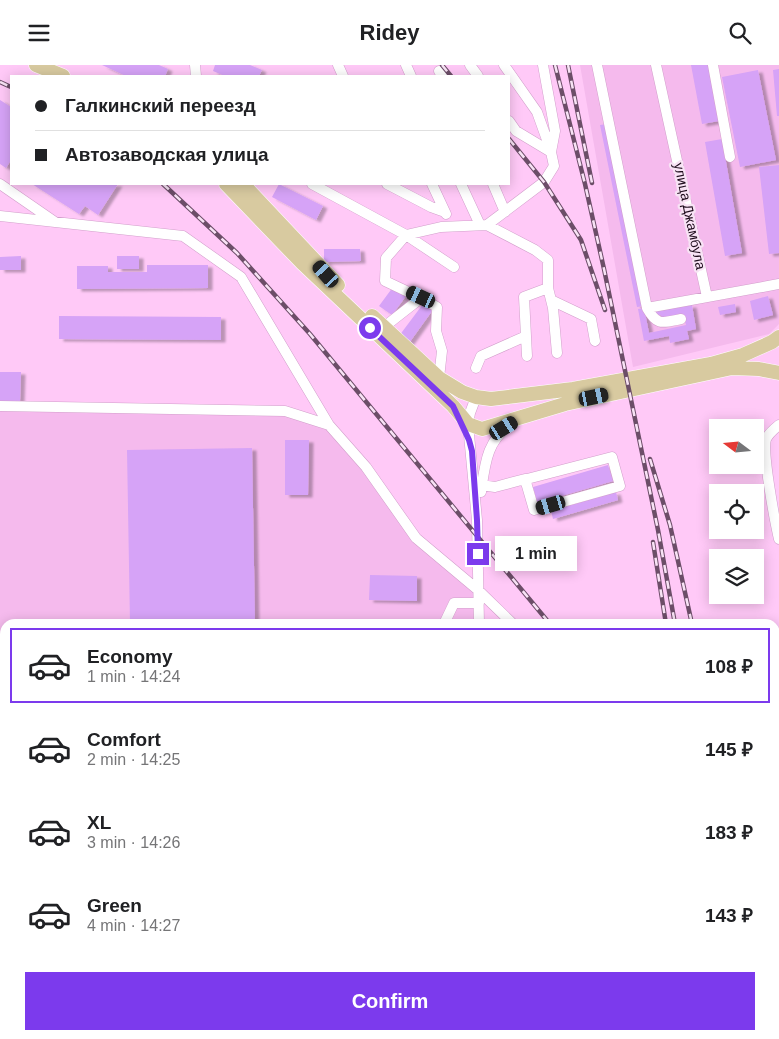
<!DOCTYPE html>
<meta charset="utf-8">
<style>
body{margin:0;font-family:Helvetica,sans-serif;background:#f6f6f6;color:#202124;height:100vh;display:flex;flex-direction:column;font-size:19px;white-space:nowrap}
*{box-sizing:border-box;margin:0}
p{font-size:16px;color:#757577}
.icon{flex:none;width:28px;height:28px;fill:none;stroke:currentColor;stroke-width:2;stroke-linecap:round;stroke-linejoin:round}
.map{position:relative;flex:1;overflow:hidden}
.side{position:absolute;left:0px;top:554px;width:780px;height:421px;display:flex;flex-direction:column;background:#fff;border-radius:15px 15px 0 0;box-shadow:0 2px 12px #0003}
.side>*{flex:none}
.top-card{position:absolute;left:10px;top:10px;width:500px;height:110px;border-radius:0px;box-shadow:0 2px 12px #0003;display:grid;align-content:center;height:110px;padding:0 25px;background:#fff}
.needle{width:32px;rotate:286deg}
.controls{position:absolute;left:709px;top:354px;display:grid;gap:10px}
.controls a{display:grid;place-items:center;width:55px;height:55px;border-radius:0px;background:#fff;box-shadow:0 2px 12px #0003;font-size:25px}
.end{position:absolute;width:22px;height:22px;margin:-11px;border:6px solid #7c3aed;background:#fff;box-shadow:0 0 0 2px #fff}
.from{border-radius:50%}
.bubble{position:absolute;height:35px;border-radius:0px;background:#fff;box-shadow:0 2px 12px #0003;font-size:16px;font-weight:700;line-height:35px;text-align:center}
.car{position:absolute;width:15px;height:30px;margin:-15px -8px;border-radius:6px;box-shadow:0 0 4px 1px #0007;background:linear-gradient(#222 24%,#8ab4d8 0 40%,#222 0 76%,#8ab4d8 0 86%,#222 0)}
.top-card b{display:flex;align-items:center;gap:18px;height:48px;font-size:19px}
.top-card b+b{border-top:1px solid #e0e0e0}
.top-card i{width:12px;height:12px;background:#202124}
ul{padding:9px 0 0;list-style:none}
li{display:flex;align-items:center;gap:15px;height:75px;margin:0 10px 8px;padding:0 15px;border:2px solid transparent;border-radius:0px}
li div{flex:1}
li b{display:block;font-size:19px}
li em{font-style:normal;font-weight:700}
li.current{border-color:#7c3aed}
li>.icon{width:45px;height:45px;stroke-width:1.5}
.cta{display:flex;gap:10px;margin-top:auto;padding:10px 25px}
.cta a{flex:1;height:58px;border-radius:0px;background:#7c3aed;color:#fff;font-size:20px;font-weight:700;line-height:58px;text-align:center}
header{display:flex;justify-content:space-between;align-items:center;height:65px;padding:0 25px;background:#fff;font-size:22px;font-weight:700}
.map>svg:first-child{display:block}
</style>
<header><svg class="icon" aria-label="menu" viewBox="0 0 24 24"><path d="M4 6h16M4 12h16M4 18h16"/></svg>Ridey<svg class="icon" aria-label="search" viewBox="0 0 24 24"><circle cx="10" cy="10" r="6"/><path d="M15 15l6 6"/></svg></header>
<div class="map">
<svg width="779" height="974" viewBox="0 0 779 974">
<defs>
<filter id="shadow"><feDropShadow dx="4.5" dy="2.5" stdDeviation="1" flood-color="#0004"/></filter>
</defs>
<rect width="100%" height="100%" fill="#ffc9f7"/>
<!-- built -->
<path fill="#f5baed" d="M580,0H779V259L769,269L633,302Z
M0,345L285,349L327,362L366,406L415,475L476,527V559H5V970H480V974H0Z"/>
<!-- building -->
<path fill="#d6a3f7" filter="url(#shadow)" d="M102,0H159L168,4L165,11H126Z
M215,0H250L262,5L259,11H225L213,6Z
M691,0H709L719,56L702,59Z
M779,4V51H777L773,5Z
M758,5L776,95L740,102L722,12Z
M0,35L11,42V95L6,103L0,99Z
M607,59L644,241L637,242L600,60Z
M722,74L742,188L725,191L705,77Z
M779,100V188L769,189L759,102Z
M32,119H118L98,150L85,141L79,149Z
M279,119L323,141L316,155L272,132Z
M324,184H360L361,196L324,197Z
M21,191V205H0V192Z
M117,191H139V204H117Z
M147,200H208V223L77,224V201H108V207H147Z
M393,222L406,231L392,250L379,241Z
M768,231L773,250L754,255L750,236Z
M423,239L432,246L409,278L399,271Z
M735,239L736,247L720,250L718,242Z
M692,240L696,264L687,266L689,274L670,278L669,271L644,276L638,244L644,243L649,268L686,260L684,252L662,256L661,250L656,251L655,246Z
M59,251L221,252V275L59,274Z
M0,307H21L20,336H0Z
M285,375H309L308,430H285Z
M252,383L255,559H130L127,385Z
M608,400L613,416L558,432L559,436L538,441L533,422Z
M616,427L618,435L553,454L551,446Z
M370,510L417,511V536L369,535Z
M0,613H5V858H0Z
M0,921H5V970H262V974H0Z
M298,970H324L325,974H298Z"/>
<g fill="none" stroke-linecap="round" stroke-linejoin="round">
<!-- minor casing -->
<g stroke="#d29fcb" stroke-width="11">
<path id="minor" d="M195,0L196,11
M338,0L343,11
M406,0L411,11
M470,0L478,11
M504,0L537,47L551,86
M597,0L647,243L779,219
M656,0L707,232
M713,0L730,92
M439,6L442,11
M509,56L516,66L551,87
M0,119L55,157
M312,119L406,170L454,202
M387,119L431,142L445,147
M432,119L446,149
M461,119L480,160
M493,119L505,147
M0,151L183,171L241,212L329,360
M487,160L535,185L548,195V223L553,243L557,288
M421,233L385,216L386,193L406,170L441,162L487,160L544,117L554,101L551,87L555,66L543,0
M551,235L591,254L595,276
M647,243C657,261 662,258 681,254
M384,262L421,233L437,242L436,266L442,286L439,313
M527,291L524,232L548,223
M476,303L481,291L526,271
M476,332L470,348L468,359L477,455L479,559
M0,341L285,346L329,360L366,402L416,473L478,525L513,559
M779,360C774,364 769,368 766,374C762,388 775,457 779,474
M474,419L495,422L525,414H527L612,392L620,421L534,445L525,414
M481,427C485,398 487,374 513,358
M444,559L454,538H479
M335,970V974
M633,970L634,974
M486,974V970"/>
</g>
<!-- major casing -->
<g stroke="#fff" stroke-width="15">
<path id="major" d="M36,0L63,11
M226,119L302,198L453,341L468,359L482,364L565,339L732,303L759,304L779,308
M243,119L338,220
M372,251L439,313L462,327L476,332L491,334L573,324L711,299L743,290L772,277L779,272"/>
</g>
<!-- minor -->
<use href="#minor" stroke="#fff" stroke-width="10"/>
<!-- major -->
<use href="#major" stroke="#d8caa0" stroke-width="14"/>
<!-- rail casing -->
<g stroke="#6c4e68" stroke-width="4.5">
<path id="rail" d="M442,0L451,11
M555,0L585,119L604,204L658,465L675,559
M568,0L592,118
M0,17L11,22
M509,74L544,117L581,175L605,245
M163,119L237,188L310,269L550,559
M650,394L670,460L692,559
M653,477L666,559
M775,967L779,959
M718,970V974
M732,970V974
M744,970L745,974"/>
</g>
<!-- rail -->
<use href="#rail" stroke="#f8e3f5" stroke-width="2.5" stroke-dasharray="8" stroke-linecap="butt"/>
</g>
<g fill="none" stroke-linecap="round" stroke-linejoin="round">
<!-- route -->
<path stroke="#7c3aed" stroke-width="6" d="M370,263L453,341L469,375L472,386L477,455L478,489"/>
</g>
<g text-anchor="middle" stroke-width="4.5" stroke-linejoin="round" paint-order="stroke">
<!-- street labels -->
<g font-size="14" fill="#1f0d1d" stroke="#f8e3f5">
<text transform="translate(690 151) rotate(78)" y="5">улица Джамбула</text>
</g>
</g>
</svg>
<div class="controls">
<a><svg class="needle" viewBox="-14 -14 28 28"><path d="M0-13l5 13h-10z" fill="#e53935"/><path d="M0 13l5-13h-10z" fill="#757577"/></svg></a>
<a><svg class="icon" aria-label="locate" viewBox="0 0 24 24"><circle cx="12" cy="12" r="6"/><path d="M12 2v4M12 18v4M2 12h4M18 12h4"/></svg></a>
<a><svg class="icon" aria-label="layers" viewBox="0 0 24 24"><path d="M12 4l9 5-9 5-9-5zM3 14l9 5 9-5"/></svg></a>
</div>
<i class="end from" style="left:370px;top:263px"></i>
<i class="end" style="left:478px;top:489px"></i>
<div class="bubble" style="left:495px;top:471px;width:82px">1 min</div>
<i class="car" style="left:326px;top:209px;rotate:318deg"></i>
<i class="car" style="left:421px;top:232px;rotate:295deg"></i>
<i class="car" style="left:594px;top:332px;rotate:78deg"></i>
<i class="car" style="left:504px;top:363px;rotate:59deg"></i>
<i class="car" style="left:551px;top:440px;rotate:254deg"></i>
<div class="top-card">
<b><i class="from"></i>Галкинский переезд</b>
<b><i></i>Автозаводская улица</b>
</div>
<section class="side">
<ul>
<li class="current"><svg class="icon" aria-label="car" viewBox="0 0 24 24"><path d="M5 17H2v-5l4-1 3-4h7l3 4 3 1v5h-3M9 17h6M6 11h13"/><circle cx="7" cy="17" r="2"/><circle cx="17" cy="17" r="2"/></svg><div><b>Economy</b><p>1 min · 14:24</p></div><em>108 ₽</em></li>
<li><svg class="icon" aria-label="car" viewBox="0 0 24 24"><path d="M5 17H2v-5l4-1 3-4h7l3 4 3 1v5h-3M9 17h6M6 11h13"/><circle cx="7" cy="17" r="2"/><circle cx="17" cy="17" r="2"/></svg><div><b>Comfort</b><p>2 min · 14:25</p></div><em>145 ₽</em></li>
<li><svg class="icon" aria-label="car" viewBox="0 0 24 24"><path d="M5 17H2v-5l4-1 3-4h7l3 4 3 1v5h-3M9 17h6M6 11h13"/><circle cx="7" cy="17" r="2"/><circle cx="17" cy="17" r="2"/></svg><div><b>XL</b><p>3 min · 14:26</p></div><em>183 ₽</em></li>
<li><svg class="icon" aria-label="car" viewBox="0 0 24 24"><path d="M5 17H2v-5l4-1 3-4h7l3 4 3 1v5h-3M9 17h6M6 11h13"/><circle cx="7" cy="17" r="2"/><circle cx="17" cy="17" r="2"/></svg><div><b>Green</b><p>4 min · 14:27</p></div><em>143 ₽</em></li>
</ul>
<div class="cta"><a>Confirm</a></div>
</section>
</div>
